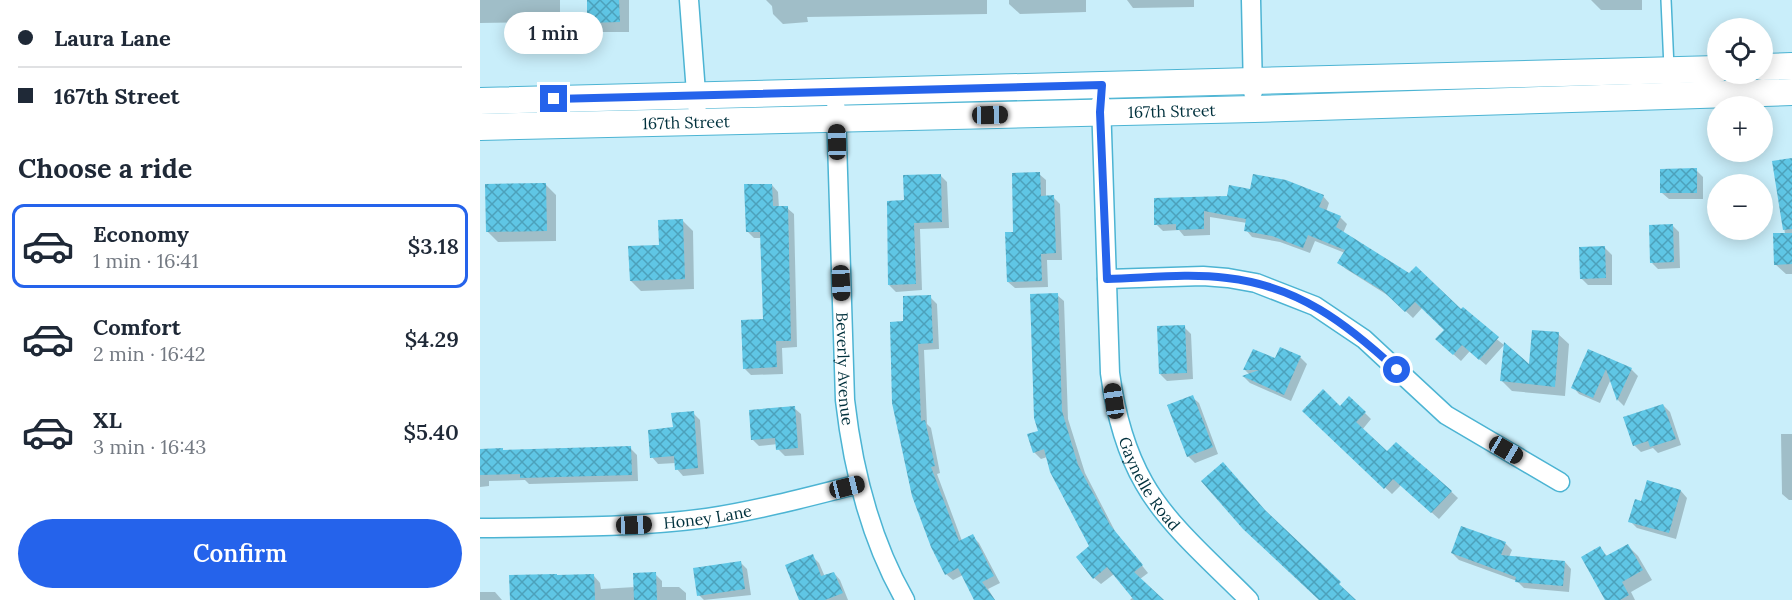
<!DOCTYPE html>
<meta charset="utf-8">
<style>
body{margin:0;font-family:Lora,serif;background:#f6f6f7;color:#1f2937;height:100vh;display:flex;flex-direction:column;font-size:22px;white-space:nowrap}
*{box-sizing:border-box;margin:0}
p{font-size:20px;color:#747a83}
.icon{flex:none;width:33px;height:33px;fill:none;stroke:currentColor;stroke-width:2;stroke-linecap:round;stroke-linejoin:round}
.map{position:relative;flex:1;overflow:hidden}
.panel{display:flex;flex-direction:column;background:#fff;width:480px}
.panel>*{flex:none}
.hud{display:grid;align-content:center;height:132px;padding:0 18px;background:#fff}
.buttons{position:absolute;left:1227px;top:18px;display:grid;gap:12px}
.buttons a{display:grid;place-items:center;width:66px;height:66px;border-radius:50%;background:#fff;box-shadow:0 3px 15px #0003;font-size:30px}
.end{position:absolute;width:27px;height:27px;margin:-14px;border:8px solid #2563eb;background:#fff;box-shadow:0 0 0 3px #fff}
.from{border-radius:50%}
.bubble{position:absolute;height:42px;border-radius:21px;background:#fff;box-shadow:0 3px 15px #0003;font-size:20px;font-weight:600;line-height:42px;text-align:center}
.car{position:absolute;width:18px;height:36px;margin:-18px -9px;border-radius:8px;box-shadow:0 0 4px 2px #0007;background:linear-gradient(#222 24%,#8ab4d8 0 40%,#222 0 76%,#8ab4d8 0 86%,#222 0)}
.hud b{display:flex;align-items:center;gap:21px;height:57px;font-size:22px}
.hud b+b{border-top:2px solid #e0e1e3}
.hud i{width:15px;height:15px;background:#1f2937}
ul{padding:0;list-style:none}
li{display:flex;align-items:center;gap:18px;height:84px;margin:0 12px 9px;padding:0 6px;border:3px solid transparent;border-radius:12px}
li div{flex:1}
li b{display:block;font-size:22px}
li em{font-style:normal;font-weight:600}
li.current{border-color:#2563eb}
li>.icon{width:54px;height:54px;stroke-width:1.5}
h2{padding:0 18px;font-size:27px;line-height:72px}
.action{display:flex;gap:12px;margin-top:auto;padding:12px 18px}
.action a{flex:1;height:69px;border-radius:36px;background:#2563eb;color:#fff;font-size:24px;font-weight:600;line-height:69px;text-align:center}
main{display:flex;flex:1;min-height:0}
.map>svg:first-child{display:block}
</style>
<main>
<section class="panel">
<div class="hud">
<b><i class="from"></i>Laura Lane</b>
<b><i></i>167th Street</b>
</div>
<h2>Choose a ride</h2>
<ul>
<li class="current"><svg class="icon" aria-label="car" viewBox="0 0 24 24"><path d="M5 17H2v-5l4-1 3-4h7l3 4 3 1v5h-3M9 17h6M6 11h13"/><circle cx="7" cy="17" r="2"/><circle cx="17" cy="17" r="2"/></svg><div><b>Economy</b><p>1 min · 16:41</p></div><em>$3.18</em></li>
<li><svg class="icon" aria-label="car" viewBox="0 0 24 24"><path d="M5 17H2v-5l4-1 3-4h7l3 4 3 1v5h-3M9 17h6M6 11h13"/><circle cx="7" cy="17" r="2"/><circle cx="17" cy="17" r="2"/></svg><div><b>Comfort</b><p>2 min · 16:42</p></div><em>$4.29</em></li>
<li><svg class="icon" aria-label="car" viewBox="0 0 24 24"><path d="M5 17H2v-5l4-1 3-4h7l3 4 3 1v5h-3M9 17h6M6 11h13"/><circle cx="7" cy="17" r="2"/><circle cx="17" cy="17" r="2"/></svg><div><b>XL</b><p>3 min · 16:43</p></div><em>$5.40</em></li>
</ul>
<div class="action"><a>Confirm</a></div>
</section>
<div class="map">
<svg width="1312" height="600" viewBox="0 0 1312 600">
<defs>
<pattern id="building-cross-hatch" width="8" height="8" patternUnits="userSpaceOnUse" patternTransform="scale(1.5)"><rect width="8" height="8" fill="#5fc6e5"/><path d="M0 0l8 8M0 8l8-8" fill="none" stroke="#4ca1bb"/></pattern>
</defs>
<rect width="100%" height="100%" fill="#c9eefa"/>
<!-- shadow -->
<path fill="#0003" d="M0,0H80V17H54V22L0,23Z
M108,0H149V32H119L109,22Z
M286,0H507V14L327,17L328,22L303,24L293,14L292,6Z
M529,0H606V12L540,14L529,4Z
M647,0H714V7L653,8Z
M1111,0H1162V10H1121Z
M1312,159V274H1306L1295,264L1305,234L1294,162Z
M1216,170L1223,177V199H1189L1182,193Z
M559,174L566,180V197H573L580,204L582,260H567L568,287L535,288L528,282Z
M460,175L467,182L469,228L440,229L442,290L416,292L409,285L425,201Z
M66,185L76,195V241L18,242L7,231Z
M292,185L298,192L299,208H307L314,214L317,347L302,348L303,374L271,375L264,368L285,320L282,238H274L267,231Z
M772,190L843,196L849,203L846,212L860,217L867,224L863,233L981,311L1024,345L1006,365L990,351L981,361L964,346L965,330L942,308L933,318L912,298L866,269L859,262L865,253L835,241L830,253L800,242L772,237L766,230L767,223L730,217V235L704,236L699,230L683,231L676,224Z
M203,221L213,231L214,289L161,291L151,281Z
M1192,225L1199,232L1200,268L1178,269L1172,263Z
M1125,248L1132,255V285H1108L1101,278Z
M577,295L584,301L588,419L605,473L636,533L668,573L660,579L681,600H650L653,597L634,574L621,584L614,578L611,546L567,457L561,459L554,452L560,432Z
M450,297L457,304L459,349L444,350L447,424L451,428L460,473L457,474L482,541L492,536L499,543L520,583L508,589L515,600H496L483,575L473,580L466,574L452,547L425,323Z
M704,327L711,334L713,379L687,381L680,374Z
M1078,334L1089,344L1085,396L1032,391L1022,381L1050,367Z
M774,351L796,360L820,357L827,364L811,401L770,383L764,377L770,375L765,370Z
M1109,351L1151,369L1158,376L1144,406L1138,400L1131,379L1120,403L1099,394L1093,387Z
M712,397L719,403L738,454L715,463L708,456Z
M1183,405L1190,412L1201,445L1178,453L1173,448L1161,452L1154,445Z
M314,408L321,414L324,455L305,456L298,449V444L279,446L272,439Z
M860,408L885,413L891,419L882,430L907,453L946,468L978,498L959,519L921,485L912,494L824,411Z
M213,413L220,420L224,474L203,476L197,469L196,463L178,464L172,457L194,429Z
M1301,434H1312V500H1309L1302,494Z
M150,448L157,455L158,481L49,484L45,480L9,481V486L0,487V450L24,452Z
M1201,491L1207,498L1196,539L1157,528L1150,521Z
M1025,543L1032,550L1029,557L1085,562L1091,569L1089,592L1044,588L1037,581L979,560L972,553Z
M1148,546L1158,556L1172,580L1151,592L1155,600H1127L1120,548L1128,557Z
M332,556L339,563L345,577L354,573L360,580L368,600H320Z
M260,562L267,569L271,595L224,600L219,595Z
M175,574L182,581V587H199L206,593V600H32L114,576L120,583L121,589L155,587Z
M0,592H15L22,600H0Z"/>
<!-- building -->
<path fill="url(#building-cross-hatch)" d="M107,0H139L140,22L107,23Z
M1312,158V229L1303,230L1292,161Z
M1217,168V193H1180V169Z
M560,172L561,196L574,195L576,253L561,254L562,281L527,282L525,232H533L532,173Z
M461,174L462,222L434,223L436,284L408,285L407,201L424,200L423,175Z
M773,174L806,180L844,195L839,207L861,216L856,227L929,273L936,266L981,309L983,307L1019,337L999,360L982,345L973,355L955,339L964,330L935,302L925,312L903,291L857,263L865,250L828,235L823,248L792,236L764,231L766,219L724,211V229L696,230V224L674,225V198L747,196L749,185L770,189Z
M66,183L67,231L6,232L5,184Z
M264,184H292L293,206H308L311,341H296L297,367L263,369L261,320L283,319L280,232H266Z
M203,219L205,279L150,281L148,246L179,245L178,220Z
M1193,224L1194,262L1170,263L1169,225Z
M1293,233H1312V264L1294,265Z
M1125,246L1126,278L1100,279L1099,247Z
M578,293L582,411L598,465L630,525L663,565L654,572L684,600H654L627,567L613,579L596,557L609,546L570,472L564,449L553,453L547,434L558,431L554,418L550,294Z
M451,295L453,343L438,344L441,421L445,420L455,466L451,467L479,541L493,534L514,576L502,582L515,600H494L478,568L465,575L451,547L432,496L412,403L410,322L423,321V296Z
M705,325L707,373L679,374L677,326Z
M1052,330L1079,332L1075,387L1020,381L1024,342L1049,364Z
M800,347L821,356L804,395L762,376L779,370H763L773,349L795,358Z
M1108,349L1152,368L1137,401L1126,369L1113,398L1091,388Z
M843,389L860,406L869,396L886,412L876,422L907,451L916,442L972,491L951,513L913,479L904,489L822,411Z
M713,395L733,447L707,457L687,405Z
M1183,404L1196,439L1170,447L1168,441L1153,446L1143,417Z
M315,406L318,448L296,450L295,438L271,440L269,410Z
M214,411L218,468L195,470L194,456L170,458L168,430L193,427L191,413Z
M151,446L152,475L40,478V474L0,475V449L23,448V450Z
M743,462L785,510L861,582L859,584L876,600H839L763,529L721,481Z
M1167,480L1201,490L1189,533L1148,522L1155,499L1161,501Z
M981,526L1026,542L1021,555L1085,561L1083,586L1035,582L1036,577L971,553Z
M1148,544L1163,570L1142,582L1149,595L1140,600H1125L1101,557L1120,546L1126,556Z
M333,554L341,576L354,572L363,593L345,600H319L305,565Z
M261,561L265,589L217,596L213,568Z
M176,572L177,600H154L153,573Z
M77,574V575L114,574L115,600H30L29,575Z"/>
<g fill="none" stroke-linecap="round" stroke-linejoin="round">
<!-- service casing -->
<g stroke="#4cb4d3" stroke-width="12">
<path id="service" d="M1186,0L1189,68"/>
</g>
<!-- minor casing -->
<g stroke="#4cb4d3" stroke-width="21">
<g id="minor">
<path d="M209,0L217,106"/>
<path d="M771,0L773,92"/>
<path id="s1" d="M621,102L630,373C635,410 645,450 664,483C688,526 735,565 769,600"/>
<path id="s2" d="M356,108L365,400C373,470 390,539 425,600"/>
<path d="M627,279L723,276L748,278L776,283L835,306L884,339L966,415L1080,482"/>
<path id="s3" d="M0,528C76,527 152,528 227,518C279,510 328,497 379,484"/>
</g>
</g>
<!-- secondary casing -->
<g stroke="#4cb4d3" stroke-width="28">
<g id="secondary">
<path d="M1282,67L1312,66"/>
<path d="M0,101L1238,69"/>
<path id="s4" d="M0,127L774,109L1312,92"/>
</g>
</g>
<!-- service -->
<use href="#service" stroke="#fff" stroke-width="9"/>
<!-- minor -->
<use href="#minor" stroke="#fff" stroke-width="18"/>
<!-- secondary -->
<use href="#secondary" stroke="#fff" stroke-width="26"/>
</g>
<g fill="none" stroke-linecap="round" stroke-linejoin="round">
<!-- route -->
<path stroke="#2563eb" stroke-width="8" d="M74,99L622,85L620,112L627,279C667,278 708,273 747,278C818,286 866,323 917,370"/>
</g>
<g text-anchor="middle" stroke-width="4.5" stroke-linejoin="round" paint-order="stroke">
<!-- street labels -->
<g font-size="16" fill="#01313d" stroke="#e5f8fe">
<text dy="6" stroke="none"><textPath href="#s4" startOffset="692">167th Street</textPath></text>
<text dy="6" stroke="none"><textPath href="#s4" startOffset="206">167th Street</textPath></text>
<text dy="6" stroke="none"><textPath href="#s2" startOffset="261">Beverly Avenue</textPath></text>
<text dy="6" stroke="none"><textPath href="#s1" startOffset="390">Gaynelle Road</textPath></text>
<text dy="6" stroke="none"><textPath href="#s3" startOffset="228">Honey Lane</textPath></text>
</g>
</g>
</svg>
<div class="buttons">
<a><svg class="icon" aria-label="locate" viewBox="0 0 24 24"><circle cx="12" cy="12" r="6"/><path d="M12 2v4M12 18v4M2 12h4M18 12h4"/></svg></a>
<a>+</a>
<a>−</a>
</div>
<i class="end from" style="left:917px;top:370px"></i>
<i class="end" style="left:74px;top:99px"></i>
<div class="bubble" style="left:24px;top:12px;width:99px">1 min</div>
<i class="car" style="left:510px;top:115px;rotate:89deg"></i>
<i class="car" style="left:357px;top:142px;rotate:359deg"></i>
<i class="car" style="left:361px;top:283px;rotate:178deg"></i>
<i class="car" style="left:634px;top:401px;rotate:352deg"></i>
<i class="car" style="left:1026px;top:450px;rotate:120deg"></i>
<i class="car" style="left:367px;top:487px;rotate:76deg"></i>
<i class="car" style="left:154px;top:525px;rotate:88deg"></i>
</div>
</main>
